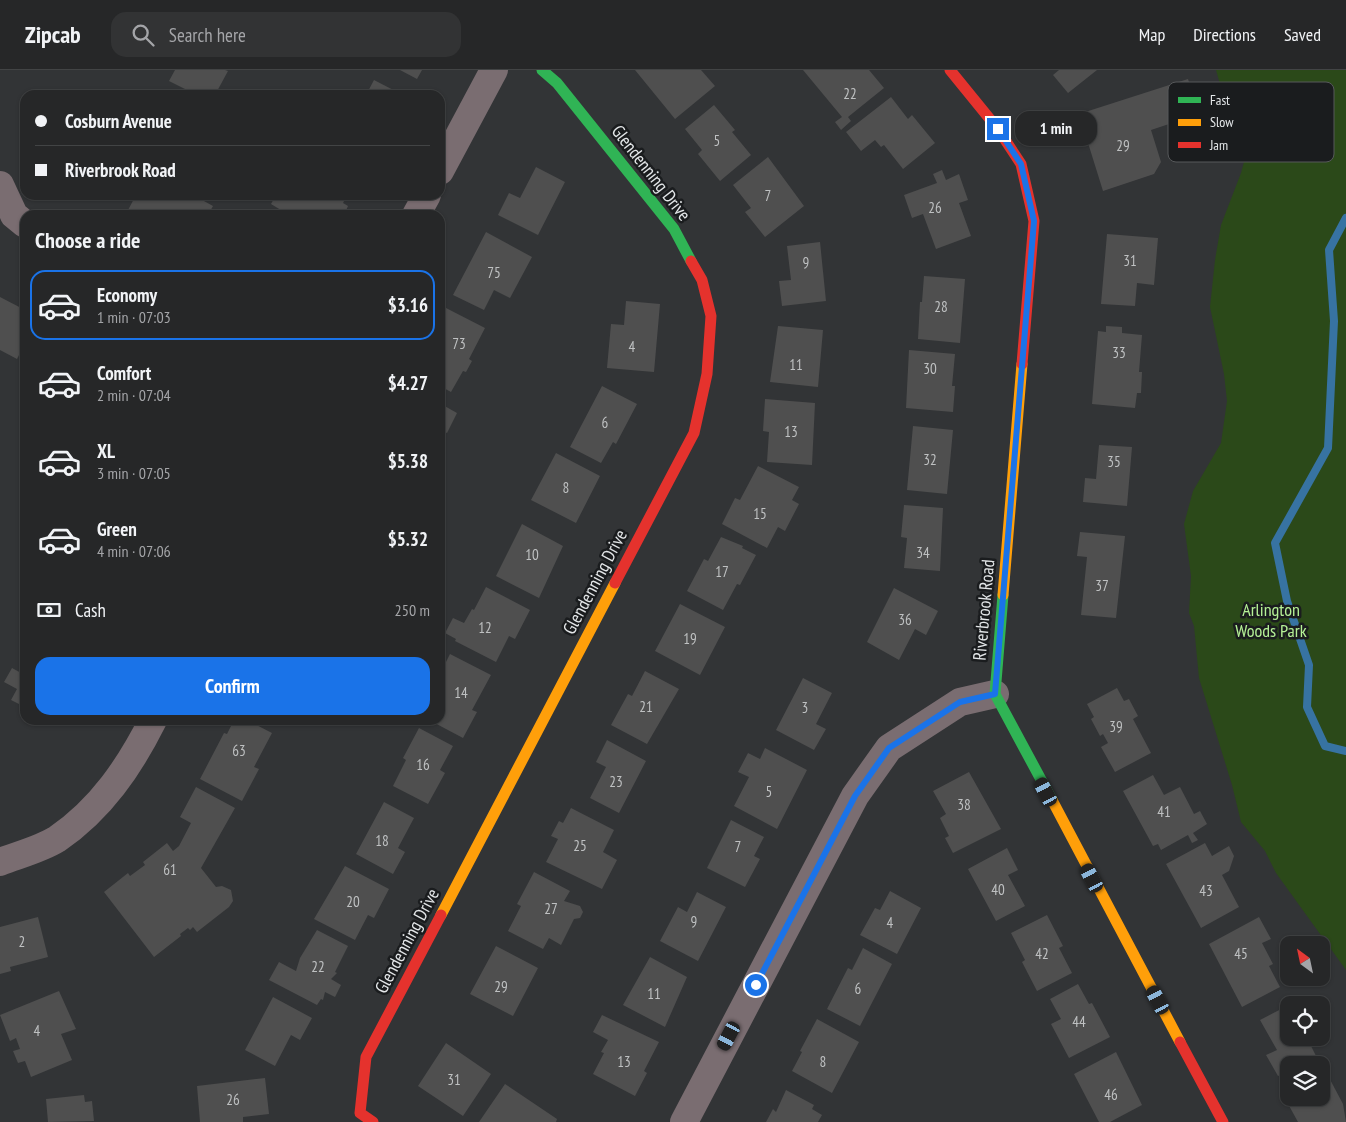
<!DOCTYPE html>
<meta charset="utf-8">
<style>
body{margin:0;font-family:"PT Sans Narrow",sans-serif;background:#323334;color:#f1f3f6;height:100vh;display:flex;flex-direction:column;font-size:19px;white-space:nowrap}
*{box-sizing:border-box;margin:0}
p{font-size:16px;color:#a4a5a8}
.icon{flex:none;width:28px;height:28px;fill:none;stroke:currentColor;stroke-width:2;stroke-linecap:round;stroke-linejoin:round}
.map{position:relative;flex:1;overflow:hidden}
.panel{position:absolute;left:20px;top:140px;width:425px;height:515px;display:flex;flex-direction:column;background:#262728;border-radius:15px;box-shadow:0 1px 4px #0004,0 0 0 1px #424445}
.panel>*{flex:none}
.banner{position:absolute;left:20px;top:20px;width:425px;height:110px;border-radius:15px;box-shadow:0 1px 4px #0004,0 0 0 1px #424445;display:grid;align-content:center;height:110px;padding:0 15px;background:#262728}
.needle{width:32px;rotate:327deg}
.tools{position:absolute;left:1280px;top:866px;display:grid;gap:10px}
.tools a{display:grid;place-items:center;width:50px;height:50px;border-radius:10px;background:#262728;box-shadow:0 1px 4px #0004,0 0 0 1px #424445;font-size:25px}
.end{position:absolute;width:22px;height:22px;margin:-11px;border:6px solid #1a73e8;background:#fff;box-shadow:0 0 0 2px #fff}
.from{border-radius:50%}
.bubble{position:absolute;height:35px;border-radius:15px;background:#262728;box-shadow:0 1px 4px #0004,0 0 0 1px #424445;font-size:16px;font-weight:700;line-height:35px;text-align:center}
.car{position:absolute;width:15px;height:30px;margin:-15px -8px;border-radius:6px;box-shadow:0 0 4px 1px #0007;background:linear-gradient(#222 24%,#8ab4d8 0 40%,#222 0 76%,#8ab4d8 0 86%,#222 0)}
.banner b{display:flex;align-items:center;gap:18px;height:48px;font-size:19px}
.banner b+b{border-top:1px solid #424445}
.banner i{width:12px;height:12px;background:#f1f3f6}
ul{padding:0;list-style:none}
li{display:flex;align-items:center;gap:15px;height:70px;margin:0 10px 8px;padding:0 5px;border:2px solid transparent;border-radius:15px}
li div{flex:1}
li b{display:block;font-size:19px}
li em{font-style:normal;font-weight:700}
li.active{border-color:#1a73e8}
li>.icon{width:45px;height:45px;stroke-width:1.5}
h2{padding:0 15px;font-size:22px;line-height:60px}
.pay{display:flex;align-items:center;gap:12px;height:55px;padding:0 15px;font-size:19px}
.pay p{margin-inline-start:auto}
.cta{display:flex;gap:10px;margin-top:auto;padding:10px 15px}
.cta a{flex:1;height:58px;border-radius:15px;background:#1a73e8;color:#fff;font-size:20px;font-weight:700;line-height:58px;text-align:center}
header{display:flex;align-items:center;gap:30px;box-sizing:border-box;height:70px;padding:0 25px;background:#262728;border-bottom:1px solid #424445}
header strong{font-size:24px}
nav{display:flex;gap:28px;margin-inline-start:auto;font-size:18px}
.search{width:350px;height:45px;background:#323334;display:flex;align-items:center;gap:12px;box-sizing:border-box;padding:0 18px;border-radius:15px;color:#a4a5a8;font-size:19px}
.map>svg:first-child{display:block}
</style>
<header>
<strong>Zipcab</strong>
<div class="search"><svg class="icon" aria-label="search" viewBox="0 0 24 24"><circle cx="10" cy="10" r="6"/><path d="M15 15l6 6"/></svg>Search here</div>
<nav><a>Map</a><a>Directions</a><a>Saved</a></nav>
</header>
<div class="map">
<svg width="1346" height="1052" viewBox="0 0 1346 1052">
<rect width="100%" height="100%" fill="#323436"/>
<!-- green -->
<path fill="#2b4919" d="M1216,0H1346V900L1276,803L1265,781L1241,752L1232,715L1199,608L1194,556L1189,543L1191,506L1184,454L1193,421L1221,373L1227,331L1224,304L1210,237L1215,190L1221,155L1241,103L1246,84L1241,67L1226,35Z"/>
<g fill="none" stroke-linecap="round" stroke-linejoin="round">
<!-- stream -->
<path stroke="#3773a2" stroke-width="8" d="M1346,148L1329,180L1334,251L1328,378L1275,473L1287,531L1309,595L1307,637L1325,676L1346,681"/>
</g>
<!-- building -->
<path fill="#4f4f4f" d="M175,0H225L228,1L215,25H197L169,11Z
M400,0H422L417,9Z
M635,0H701L715,16L675,49Z
M803,0H869L884,18L848,47L851,51L841,60L835,52L842,47Z
M1059,0H1097L1068,23L1053,5Z
M1188,9L1199,44L1151,60L1161,92L1154,104L1103,121L1079,44Z
M374,10L403,25H366Z
M891,27L908,49L912,45L935,73L903,99L884,75L881,77L875,70L861,81L846,62Z
M714,35L735,60L732,62L751,85L720,111L698,84L702,80L685,59Z
M768,87L804,136L765,167L745,142L751,138L733,115Z
M536,97L565,112L538,165L498,145L509,123L520,128Z
M942,100L946,110L959,104L968,130L959,133L971,166L936,179L923,144L912,148L904,125L937,113L933,104Z
M136,125H193L213,136L208,145H132L127,142Z
M276,125H347L343,133L348,136L344,145H289L271,134Z
M486,162L532,187L510,228L494,220L484,240L453,225Z
M1107,164L1158,168L1154,215L1137,213L1135,236L1101,234Z
M820,172L826,231L782,236L779,211L791,210L787,176Z
M924,206L965,209L960,273L918,269L920,232H922Z
M0,227L25,240V273L17,289L0,280Z
M626,231L660,234L654,302L607,298L611,254L624,255Z
M446,238L485,258L469,289L472,291L466,302L463,301L451,322L440,316V250Z
M778,256L823,260L818,317L770,312Z
M1106,256L1122,257V263L1142,265L1139,302H1142L1141,323H1137L1135,338L1092,334L1098,261L1106,262Z
M909,280L955,284L952,316H955L953,342L906,338Z
M602,316L637,334L616,374L613,372L601,393L570,377Z
M440,327L444,329L441,334L457,343L447,363L443,361L442,363L446,365L440,376Z
M765,329L815,333L812,395L767,392L769,362L763,361Z
M913,356L953,360L947,424L907,420Z
M1099,375L1132,377L1127,436L1083,432L1085,408L1096,409Z
M556,383L600,406L576,453L531,430Z
M758,396L799,417L792,430L799,434L785,461L778,457L767,478L722,454L735,428L740,430Z
M904,435L943,438L940,501L904,498L907,468L901,467Z
M522,454L563,476L539,528L496,506Z
M1080,462L1125,466L1116,548L1081,545L1087,487L1077,486Z
M721,467L743,476L742,478L756,485L740,515L737,514L723,540L687,521L704,489L708,491Z
M486,517L530,540L515,569L509,566L496,592L455,571L456,569L445,563L453,548L464,553L472,539L474,540Z
M894,518L938,541L926,565L915,559L899,590L867,572Z
M680,534L725,557L700,605L655,581Z
M450,584L491,605L472,640L477,642L463,668L429,650H440V604Z
M12,598L23,604L25,600V637L11,630L17,619L4,612Z
M645,601L679,619L647,674L611,655L628,624L632,626Z
M803,608L832,623L816,654L826,659L814,680L776,660Z
M1117,618L1124,631L1129,629L1138,646L1133,649L1151,683L1115,702L1101,677L1108,673L1103,664L1100,666L1091,649L1094,647L1087,634Z
M234,650H247L272,663L254,697L259,699L242,731L200,709L224,663L227,664Z
M419,658L453,676L440,700L445,703L428,734L393,716L406,690L403,688Z
M607,670L646,691L619,743L590,728L606,697L596,692Z
M765,678L807,700L777,759L734,736L749,707L738,702L748,683L760,689Z
M969,702L1001,759L953,783L945,768L949,766L940,748L946,744L933,721Z
M1153,705L1164,725L1180,717L1194,744L1200,741L1207,754L1193,763L1198,770L1192,773L1188,765L1161,780L1158,774L1153,776L1123,721Z
M196,717L235,738L201,798L216,817L222,816L231,820L233,831L229,837L197,862L193,857L190,860L188,858L180,864L181,866L154,887L104,822L128,803L130,806L145,795L143,792L167,773L173,781L179,776L191,753L180,747Z
M384,732L414,748L398,778L405,782L393,804L356,784Z
M571,738L614,760L603,782L617,790L602,819L546,792L558,769L551,766L559,751L563,753Z
M731,750L764,767L754,786L760,789L745,817L707,798Z
M1205,773L1212,786L1229,776L1234,786L1229,801L1222,805L1239,837L1201,858L1166,794Z
M1007,778L1018,800L1008,805L1025,836L996,851L968,799Z
M345,796L389,819L374,848L368,845L355,870L314,849Z
M534,802L570,821L564,831L580,836L583,842L580,848L574,849L561,875L549,868L543,879L508,861L521,836L517,834Z
M890,821L921,838L897,884L860,865L875,838L880,840Z
M697,822L726,837L698,891L660,871L678,837L687,842Z
M1047,845L1063,876L1059,878L1072,903L1037,921L1022,892L1025,890L1011,863Z
M38,847L48,887L10,897L11,901L0,904V857Z
M1259,847L1271,869L1262,873L1273,894L1269,896L1280,917L1242,937L1209,874Z
M317,860L348,876L335,902L337,903L331,909L341,915L335,927L325,922L323,930L321,929L317,935L269,910L279,892L296,901L300,888Z
M496,876L538,898L513,946L470,924Z
M863,878L892,894L860,956L827,939L848,898L852,900Z
M650,887L687,907L665,957L623,935Z
M1078,914L1089,934L1092,933L1110,967L1069,988L1051,954L1061,949L1050,929Z
M59,921L76,959L61,964L72,990L31,1007L25,991L18,993L13,981L20,979L16,968L10,971L0,945Z
M273,927L312,948L300,970L291,965L275,996L245,980Z
M1289,935V968H1307L1316,986L1299,995H1289V1001L1278,1006L1266,985L1277,980L1260,950Z
M602,945L659,972L644,1001L647,1003L635,1026L593,1004L604,983L601,982L608,970L593,962Z
M817,949L859,972L832,1023L792,1001L802,982L800,981Z
M446,973L491,1004L463,1046L418,1016Z
M1116,982L1142,1035L1110,1052H1099L1074,1004Z
M1325,1000L1343,1034L1346,1052H1298L1282,1023L1289,1019V1028H1321V1001Z
M265,1008L269,1044L243,1047V1052H200L197,1016Z
M505,1014L557,1049L556,1052H479Z
M786,1020L814,1035L812,1039L822,1045L818,1052H766L773,1039L776,1042Z
M84,1025L85,1032L92,1031L94,1051L48,1052L46,1029Z"/>
<g fill="none" stroke-linecap="round" stroke-linejoin="round">
<!-- street -->
<path stroke="#7a6d71" stroke-width="28" d="M440,101L494,0
M0,115L14,145L25,154
M416,145L427,125
M0,792C18,785 41,779 57,769C101,739 130,696 153,650
M684,1052L855,726L889,678L960,632L995,624"/>
<!-- fast -->
<path stroke="#30b455" stroke-width="11" d="M542,0L557,13L674,159L691,191
M1003,525L995,624L1052,730"/>
<!-- slow -->
<path stroke="#ff9f0a" stroke-width="11" d="M1003,525L1022,294
M1052,730L1180,972
M441,845L615,513"/>
<!-- jam -->
<path stroke="#e5322d" stroke-width="11" d="M950,0L998,59L1021,94L1034,151L1022,294
M615,513L694,363L707,304L711,246L702,210L691,191
M1180,972L1223,1052
M373,1052L360,1043L366,987L441,845"/>
</g>
<g fill="none" stroke-linecap="round" stroke-linejoin="round">
<!-- route -->
<path stroke="#1a73e8" stroke-width="6" d="M756,915L855,726L889,678L960,632L995,624L1034,151L1021,94L998,59"/>
</g>
<g text-anchor="middle" stroke-width="5" stroke-linejoin="round" paint-order="stroke">
<!-- number labels -->
<g font-size="15" fill="#bfc1c2">
<text x="850" y="29">22</text>
<text x="717" y="76">5</text>
<text x="1123" y="81">29</text>
<text x="768" y="131">7</text>
<text x="935" y="143">26</text>
<text x="1130" y="196">31</text>
<text x="806" y="198">9</text>
<text x="494" y="208">75</text>
<text x="941" y="242">28</text>
<text x="459" y="279">73</text>
<text x="632" y="282">4</text>
<text x="1119" y="288">33</text>
<text x="796" y="300">11</text>
<text x="930" y="304">30</text>
<text x="605" y="358">6</text>
<text x="791" y="367">13</text>
<text x="930" y="395">32</text>
<text x="1114" y="397">35</text>
<text x="566" y="423">8</text>
<text x="760" y="449">15</text>
<text x="923" y="488">34</text>
<text x="532" y="490">10</text>
<text x="722" y="507">17</text>
<text x="1102" y="521">37</text>
<text x="905" y="555">36</text>
<text x="485" y="563">12</text>
<text x="690" y="574">19</text>
<text x="461" y="628">14</text>
<text x="646" y="642">21</text>
<text x="805" y="643">3</text>
<text x="1116" y="662">39</text>
<text x="239" y="686">63</text>
<text x="423" y="700">16</text>
<text x="616" y="717">23</text>
<text x="769" y="727">5</text>
<text x="964" y="740">38</text>
<text x="1164" y="747">41</text>
<text x="382" y="776">18</text>
<text x="580" y="781">25</text>
<text x="738" y="782">7</text>
<text x="170" y="805">61</text>
<text x="998" y="825">40</text>
<text x="1206" y="826">43</text>
<text x="353" y="837">20</text>
<text x="551" y="844">27</text>
<text x="694" y="857">9</text>
<text x="890" y="858">4</text>
<text x="22" y="877">2</text>
<text x="1042" y="889">42</text>
<text x="1241" y="889">45</text>
<text x="318" y="902">22</text>
<text x="501" y="922">29</text>
<text x="858" y="924">6</text>
<text x="654" y="929">11</text>
<text x="1079" y="957">44</text>
<text x="37" y="966">4</text>
<text x="624" y="997">13</text>
<text x="823" y="997">8</text>
<text x="454" y="1015">31</text>
<text x="1111" y="1030">46</text>
<text x="233" y="1035">26</text>
</g>
<!-- street labels -->
<g font-size="18" fill="#e4e7e9" stroke="#1a1c1e">
<text transform="translate(651 103) rotate(52)" y="6">Glendenning Drive</text>
<text transform="translate(595 512) rotate(-62)" y="6">Glendenning Drive</text>
<text transform="translate(984 540) rotate(-85)" y="6">Riverbrook Road</text>
<text transform="translate(407 871) rotate(-62)" y="6">Glendenning Drive</text>
</g>
<!-- park labels -->
<g font-size="18" fill="#b5f196" stroke="#1a1c1e">
<text x="1271" y="546">Arlington<tspan x="1271" dy="21">Woods Park</tspan></text>
</g>
</g>
<!-- legend -->
<rect x="1168" y="12" width="166" height="80" rx="8" fill="#1a1c1e" stroke="#57595b" stroke-width="1"/>
<rect x="1178" y="27" width="23" height="6" fill="#30b455"/>
<rect x="1178" y="49" width="23" height="7" fill="#ff9f0a"/>
<rect x="1178" y="72" width="23" height="6" fill="#e5322d"/>
<g font-size="14" fill="#e4e7e9">
<text x="1210" y="35">Fast</text>
<text x="1210" y="57">Slow</text>
<text x="1210" y="80">Jam</text>
</g>
</svg>
<div class="tools">
<a><svg class="needle" viewBox="-14 -14 28 28"><path d="M0-13l5 13h-10z" fill="#e53935"/><path d="M0 13l5-13h-10z" fill="#a4a5a8"/></svg></a>
<a><svg class="icon" aria-label="locate" viewBox="0 0 24 24"><circle cx="12" cy="12" r="6"/><path d="M12 2v4M12 18v4M2 12h4M18 12h4"/></svg></a>
<a><svg class="icon" aria-label="layers" viewBox="0 0 24 24"><path d="M12 4l9 5-9 5-9-5zM3 14l9 5 9-5"/></svg></a>
</div>
<i class="end from" style="left:756px;top:915px"></i>
<i class="end" style="left:998px;top:59px"></i>
<div class="bubble" style="left:1015px;top:41px;width:82px">1 min</div>
<i class="car" style="left:1046px;top:722px;rotate:332deg"></i>
<i class="car" style="left:1092px;top:808px;rotate:332deg"></i>
<i class="car" style="left:1158px;top:930px;rotate:332deg"></i>
<i class="car" style="left:729px;top:966px;rotate:208deg"></i>
<div class="banner">
<b><i class="from"></i>Cosburn Avenue</b>
<b><i></i>Riverbrook Road</b>
</div>
<section class="panel">
<h2>Choose a ride</h2>
<ul>
<li class="active"><svg class="icon" aria-label="car" viewBox="0 0 24 24"><path d="M5 17H2v-5l4-1 3-4h7l3 4 3 1v5h-3M9 17h6M6 11h13"/><circle cx="7" cy="17" r="2"/><circle cx="17" cy="17" r="2"/></svg><div><b>Economy</b><p>1 min · 07:03</p></div><em>$3.16</em></li>
<li><svg class="icon" aria-label="car" viewBox="0 0 24 24"><path d="M5 17H2v-5l4-1 3-4h7l3 4 3 1v5h-3M9 17h6M6 11h13"/><circle cx="7" cy="17" r="2"/><circle cx="17" cy="17" r="2"/></svg><div><b>Comfort</b><p>2 min · 07:04</p></div><em>$4.27</em></li>
<li><svg class="icon" aria-label="car" viewBox="0 0 24 24"><path d="M5 17H2v-5l4-1 3-4h7l3 4 3 1v5h-3M9 17h6M6 11h13"/><circle cx="7" cy="17" r="2"/><circle cx="17" cy="17" r="2"/></svg><div><b>XL</b><p>3 min · 07:05</p></div><em>$5.38</em></li>
<li><svg class="icon" aria-label="car" viewBox="0 0 24 24"><path d="M5 17H2v-5l4-1 3-4h7l3 4 3 1v5h-3M9 17h6M6 11h13"/><circle cx="7" cy="17" r="2"/><circle cx="17" cy="17" r="2"/></svg><div><b>Green</b><p>4 min · 07:06</p></div><em>$5.32</em></li>
</ul>
<div class="pay"><svg class="icon" aria-label="cash" viewBox="0 0 24 24"><path d="M3 7h18v10H3z"/><circle cx="12" cy="12" r="2"/></svg>Cash<p>250 m</p></div>
<div class="cta"><a>Confirm</a></div>
</section>
</div>
